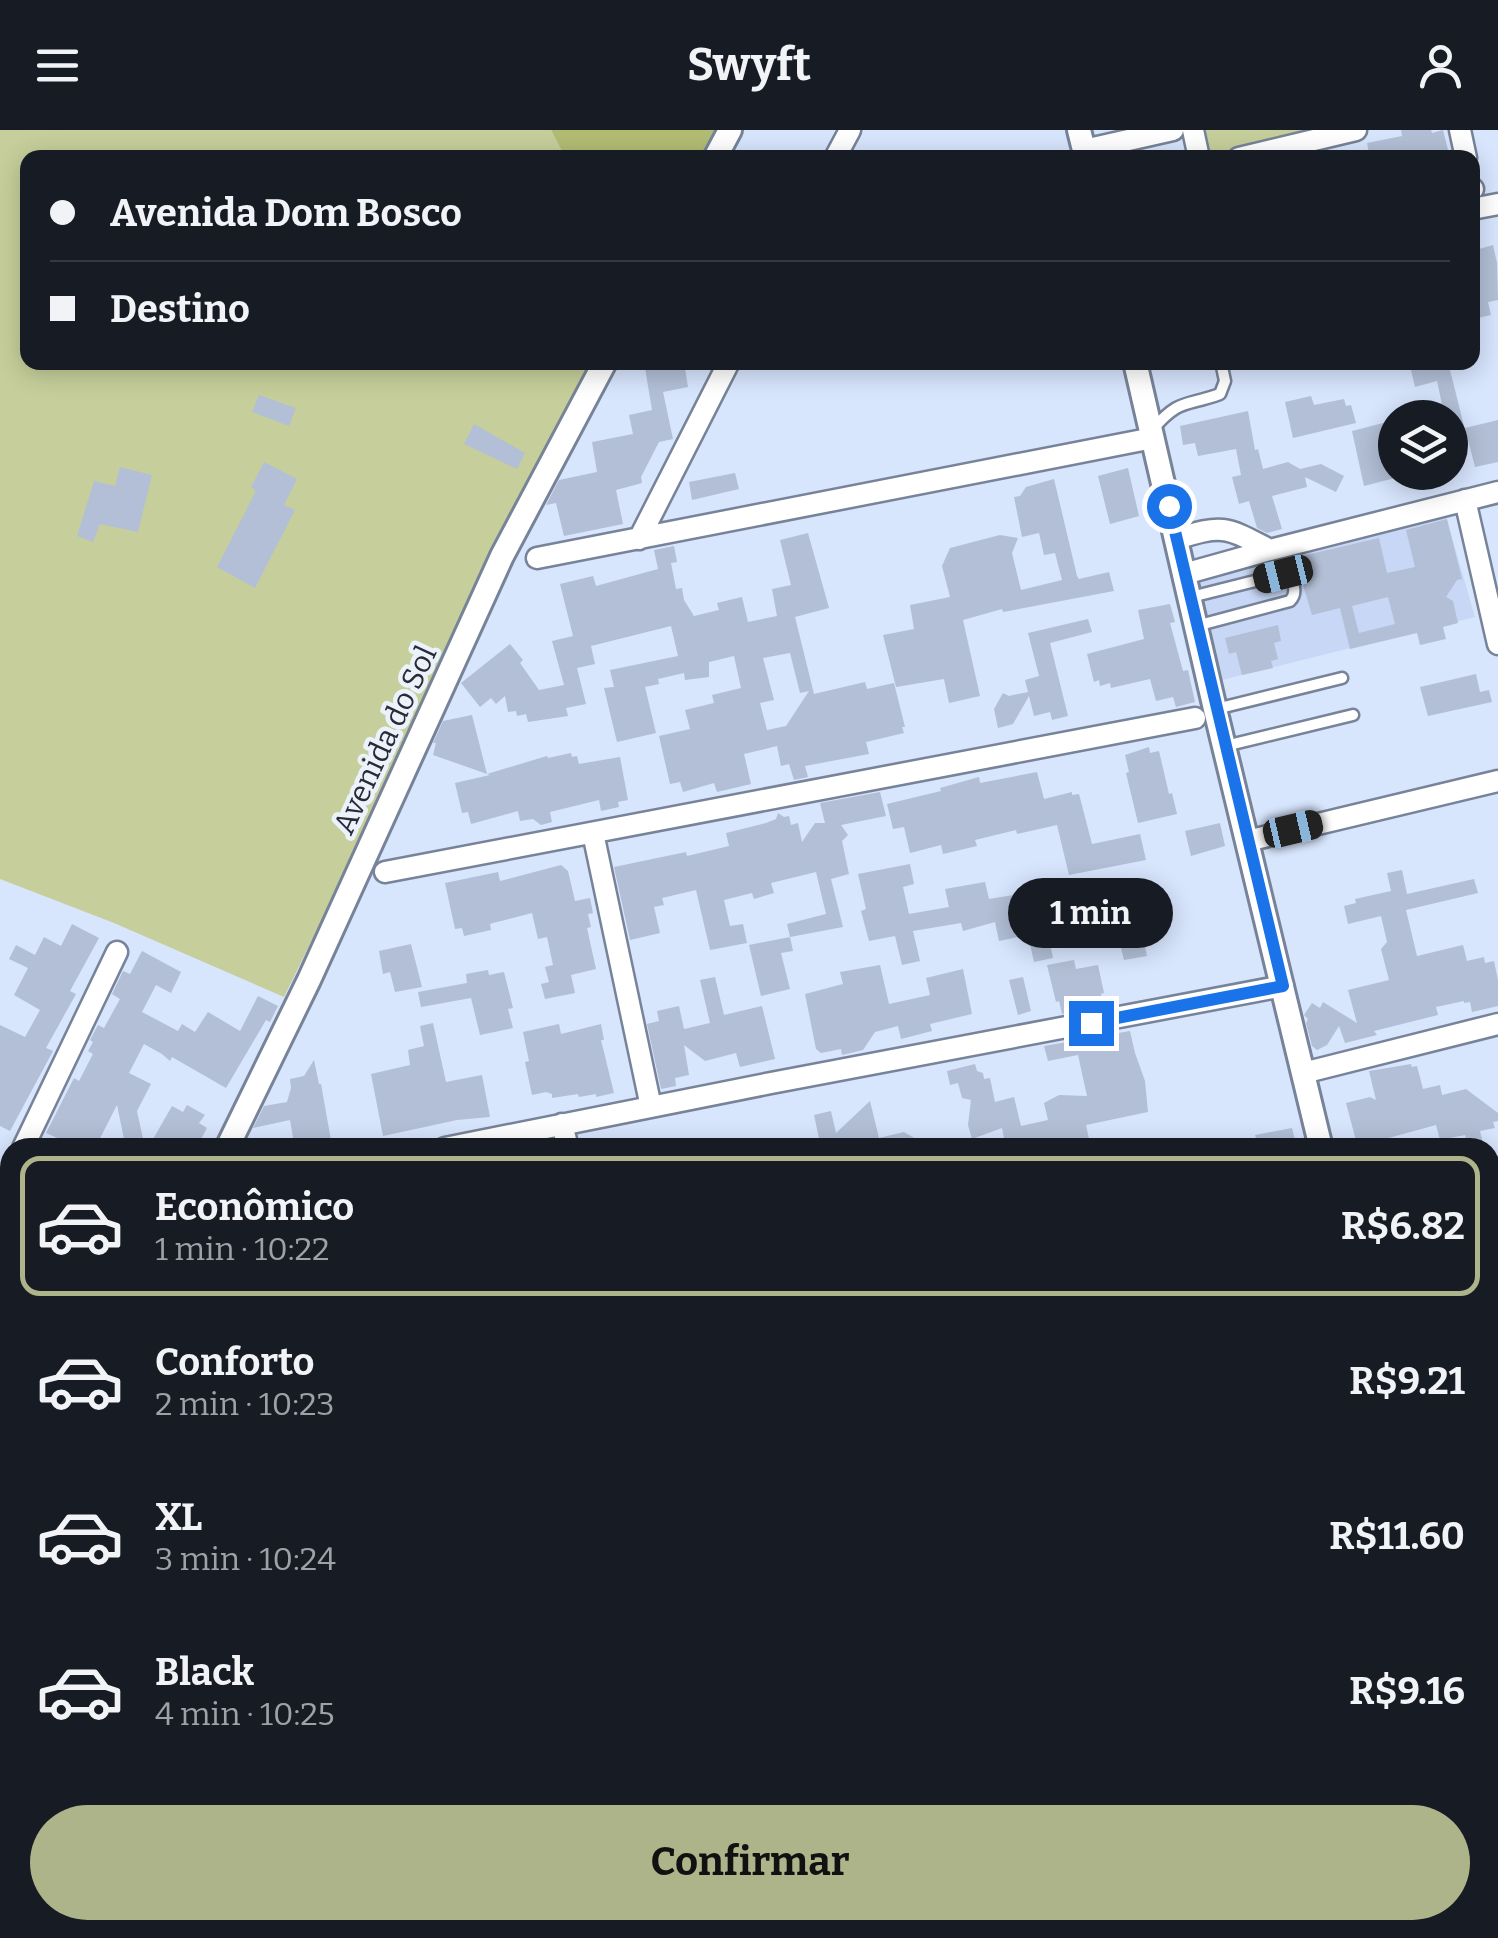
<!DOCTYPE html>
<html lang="pt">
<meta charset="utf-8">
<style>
body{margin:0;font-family:Bitter,serif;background:#242831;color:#f1f3f6;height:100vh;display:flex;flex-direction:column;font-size:38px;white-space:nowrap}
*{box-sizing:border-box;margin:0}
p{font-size:32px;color:#9ea1a6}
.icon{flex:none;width:55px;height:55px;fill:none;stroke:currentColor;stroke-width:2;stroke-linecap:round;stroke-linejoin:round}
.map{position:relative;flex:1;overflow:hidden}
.details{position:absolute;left:0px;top:1008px;width:1500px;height:802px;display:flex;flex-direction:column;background:#171b24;border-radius:30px 30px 0 0;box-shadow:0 5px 25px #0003}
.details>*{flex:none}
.top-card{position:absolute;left:20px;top:20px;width:1460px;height:220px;border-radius:20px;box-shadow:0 5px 25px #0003;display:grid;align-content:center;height:220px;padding:0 30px;background:#171b24}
.buttons{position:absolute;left:1378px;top:270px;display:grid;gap:20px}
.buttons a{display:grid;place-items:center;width:90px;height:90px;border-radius:50%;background:#171b24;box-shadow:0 5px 25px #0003;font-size:50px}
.end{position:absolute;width:45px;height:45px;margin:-22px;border:12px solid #1a73e8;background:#fff;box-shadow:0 0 0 5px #fff}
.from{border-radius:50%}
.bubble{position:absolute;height:70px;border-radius:35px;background:#171b24;box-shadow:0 5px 25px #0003;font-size:32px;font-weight:700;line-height:70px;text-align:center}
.car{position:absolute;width:30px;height:60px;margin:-30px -15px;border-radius:12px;box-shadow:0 0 8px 2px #0007;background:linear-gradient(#222 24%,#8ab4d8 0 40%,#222 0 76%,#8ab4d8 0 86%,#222 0)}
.top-card b{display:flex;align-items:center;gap:35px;height:95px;font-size:38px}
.top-card b+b{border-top:2px solid #363941}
.top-card i{width:25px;height:25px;background:#f1f3f6}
ul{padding:18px 0 0;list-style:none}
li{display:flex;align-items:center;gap:30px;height:140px;margin:0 20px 15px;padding:0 10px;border:5px solid transparent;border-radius:20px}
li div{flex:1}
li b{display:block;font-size:38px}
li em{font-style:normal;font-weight:700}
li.selected{border-color:#aeb48a}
li>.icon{width:90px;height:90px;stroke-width:1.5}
.primary-button{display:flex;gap:20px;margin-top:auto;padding:20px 30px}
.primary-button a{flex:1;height:115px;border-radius:60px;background:#aeb48a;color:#111;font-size:40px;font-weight:700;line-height:115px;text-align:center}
header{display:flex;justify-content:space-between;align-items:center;height:130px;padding:0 30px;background:#171b24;font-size:45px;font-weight:700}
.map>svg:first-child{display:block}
</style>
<header><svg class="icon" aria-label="menu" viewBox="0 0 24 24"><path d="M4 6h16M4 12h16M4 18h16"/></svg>Swyft<svg class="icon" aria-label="person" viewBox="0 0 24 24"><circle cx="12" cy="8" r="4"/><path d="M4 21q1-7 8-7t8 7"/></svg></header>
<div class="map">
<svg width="1498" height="1808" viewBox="0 0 1498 1808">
<rect width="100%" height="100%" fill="#d7e5fd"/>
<!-- built -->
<path fill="#c7d7f5" d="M1444,380L1475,487L1218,551L1194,451Z"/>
<!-- green -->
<path fill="#c6cf9b" d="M0,0H551L565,27L28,28V232L599,233L463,502L284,867L114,793L0,749Z
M1199,0H1315L1205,26Z"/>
<!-- forest -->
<path fill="#b2bc73" d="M551,0H721L706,28L565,27Z"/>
<!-- building -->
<path fill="#b2bfd6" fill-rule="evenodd" d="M1401,0H1431L1432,3L1443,0L1450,28H1370L1367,13L1402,6Z
M1493,115L1497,133L1498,170L1488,172L1491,185L1478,188L1472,166V121Z
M644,232H684L688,257L663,262L673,309L659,312L641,347L642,353L616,360L623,394L564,406L556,373L546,375L559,350L597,342L592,312L633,304L629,285L652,280Z
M1442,232H1448L1465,300L1450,304V288H1445L1437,251L1415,257L1411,240Z
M259,265L296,278L289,296L252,282Z
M1311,266L1314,275L1344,269L1346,276L1351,275L1356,293L1293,308L1285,272Z
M1248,281L1255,320L1258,319L1263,339L1288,332L1300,339L1321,334L1344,346L1336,362L1305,347L1307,357L1272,366L1282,399L1267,403L1257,398L1249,371L1239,374L1232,347L1241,345L1236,319L1198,326L1195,313L1183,315L1180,296Z
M1395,290V348L1364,356L1352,301Z
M1498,290V332L1475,337L1465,298Z
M474,294L525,323L517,339L464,314Z
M264,332L297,349L284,375L295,380L255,458L217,437L256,361L251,357Z
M120,337L152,345L138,402L100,394L93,412L77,406L94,351L115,356Z
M1128,338L1139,386L1110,394L1098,346Z
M735,343L739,359L692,370L689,352Z
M1054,349L1077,446L1079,449L1109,442L1114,461L1003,482L1002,479L963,490L980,566L949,573L944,549L896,557L883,505L914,499L910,475L950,467L942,436L950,418L1000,405L1018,408L1012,423L1021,460L1062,450L1055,423L1044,425L1039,403L1022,407L1014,367L1020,366L1026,357Z
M1447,389L1462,449L1457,450L1446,467L1453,471L1458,493L1443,497L1446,509L1420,515L1417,503L1350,519L1340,478L1312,485L1303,455L1291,438L1289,429L1379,408L1387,443L1415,437L1406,400ZM1388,467L1395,494L1359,503L1352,476Z
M808,403L829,478L795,487L814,564L865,552L867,559L894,553L905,597H902L904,603L866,612L869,624L805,636L808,647L794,650L789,634L781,636L777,616L744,624L751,654L717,662L714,653L683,662L680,652L670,654L659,606L690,599L685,580L714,573L712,565L741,558L734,526L709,532V547L685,550L684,543L658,549L659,554L645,557L656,603L617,612L604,558L614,557L610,540L678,526L671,496L591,516L595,534L577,538L586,574L566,578L568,586L528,592L526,584L517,586L516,581L508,582L505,566L496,574L491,568L480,577L461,553L510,514L523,530L520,533L539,560L564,555L552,511L573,506L560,454L593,446L596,456L658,439L654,420L674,416L677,432L671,433L676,459L682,458L684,470L694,486L719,480L717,473L742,467L748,492L777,486L772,459L791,455L780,410ZM790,523L800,563L809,561L786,596L767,600L760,573L774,570L763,528Z
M1170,474L1175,492L1170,493L1183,541L1188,540L1195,572L1176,577L1173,567L1156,571L1150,549L1111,558L1110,553L1100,556L1099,550L1094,552L1087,524L1144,509L1138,480Z
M1088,489L1092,502L1050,513L1068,586L1052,590L1050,582L1034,586L1029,566L1013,594L998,598L994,579L1003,563L1009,566L1028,562L1025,550L1039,546L1028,503Z
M1278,495L1281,511L1274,513L1278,529L1271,531L1273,538L1242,545L1236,522L1229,524L1225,508Z
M1476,544L1480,562L1489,560L1492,572L1428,586L1420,557Z
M472,585L487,644L547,626L548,628L571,623L572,627L577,626L579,634L620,627L628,670L618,672L619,677L601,681L599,670L550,682L552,692L541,695L533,689L520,691L518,681L471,694L468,682L462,683L455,653L490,645L433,625L436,613H433L443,591Z
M1149,617L1150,623L1159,621L1169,664L1172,663L1177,684L1138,693L1126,643L1129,642L1125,625Z
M1037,642L1044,669L1072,662V665L1079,664L1092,714L1140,704L1146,730L1069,745L1057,695L1017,704L1016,700L975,710L977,716L943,724L941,715L910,723L904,697L893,699L887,674L941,661L940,658L979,647L980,653Z
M880,662L886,686L841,695L848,705L842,711L849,744L831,749L843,797L790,807L787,794L826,784L816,742L771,753L774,763L754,769L752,763L724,770L730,796L743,794L747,813L710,820L696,760L662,768L664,775L654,777L660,803L630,810L614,737L686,722L687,726L729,716L726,703L766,693L776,689L778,683L784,687L789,686L791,695L798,693L802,712L815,693H825L820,673Z
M1220,693L1225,716L1191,726L1185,701Z
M910,734L914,754L903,757L909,784L949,777L945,759L985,752L989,769L1051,759L1058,796L1047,798L1053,828L1034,832L1028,805L999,811L995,792L963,801L961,793L913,801L920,831L902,835L895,806L869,811L861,781L866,779L858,744Z
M561,735L568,741L575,771L590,768L593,783L588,784L591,797L587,798L596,839L571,845L575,863L545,869L541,854L549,852L545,837L553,835L547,807L538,809L532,783L493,793L490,794L491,800L464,806L462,798L455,799L445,753L498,742L500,751Z
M1402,740L1407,764L1474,749L1478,763L1406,780L1417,826L1463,815L1467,831L1484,827L1485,833L1494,831L1498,850V876L1472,882L1470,872L1464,873V871L1436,877L1438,885L1374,901L1377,905L1345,913L1339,896L1327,915L1317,920L1312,916L1306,893L1308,889L1304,885L1312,873L1320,878L1323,872L1357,893L1348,860L1389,850L1381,819L1387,812L1381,786L1348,794L1344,776L1356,773L1355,769L1391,761L1387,743Z
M1131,768L1132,771H1135L1147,826L1124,830L1119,810L1121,809L1110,772Z
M72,794L99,808L70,861L76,864L46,918L53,921L10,1001L0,996V895L25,907L40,880L14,865L28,838L9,829L16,815L35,825L44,807L61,816Z
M790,807L793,821L781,823L790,859L761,866L749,815Z
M411,814L422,857L395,862L390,842L383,844L379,821Z
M142,821L181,842L171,863L156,855L142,882L178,901L182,894L195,902L208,882L240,901L258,866L278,876L270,892L266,890L226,958L172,927L170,931L162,924L144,914L129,943L151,954L137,981L145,1018H139L124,1009L117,975L95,1018H80L46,1003L74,948L79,951L93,924L88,921L93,912L90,910L98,895L104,898L120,869L112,864L123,841L130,844Z
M1074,830L1076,839L1098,835L1104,863L1101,864L1103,876L1062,884L1059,871L1056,872L1047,835Z
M880,835L889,874L930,865L926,848L963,839L972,884L930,894L932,901L901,909L898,896L875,902L863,920L842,925L841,919L821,923L816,919L805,864L843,854L840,842Z
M488,840L489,845L504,842L513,878L508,879L513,898L480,905L471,868L421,877L418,862L467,853L466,844Z
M715,847L724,885L762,876L775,929L740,937L736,923L705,931L684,915L689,945L675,948L676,956L661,959L647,894L659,891L657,881L679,876L684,899L710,893L700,850Z
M1023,847L1031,881L1018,885L1009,850Z
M433,893L446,952L482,945L490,987L457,990L383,1006L371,944L410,935L408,920L424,916L420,896Z
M559,894L561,904L601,894L604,910H601L614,963L596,967V964L579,967L578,964L552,968V964L546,962L532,965L525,932L529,931L523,902Z
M1130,901L1135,923L1145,951L1148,982L1086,995L1091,1018H1006L1002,998L972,1009L968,995L971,970L962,968L958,953L950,955L947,941L975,934L977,941L983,943L984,949L990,948L995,972L1014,967L1021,996L1048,990L1044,973L1059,965L1087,966L1078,925L1048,931L1044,916Z
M314,930L319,954H321L332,1016L295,1018L290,990L253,998L264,976L287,972L291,958L290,949L304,946Z
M1411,934L1412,937L1417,936L1423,959L1440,955L1442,965L1466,959L1498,983V991L1493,992L1495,998L1480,1001L1484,1018H1468L1465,1005L1440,1010L1436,995L1374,1012L1376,1018H1358L1346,973L1370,967L1376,970L1369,941Z
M870,971L879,1008L904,1002L931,1018H821L814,985L831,981L836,1003Z
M187,975L205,985L199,993L207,998L196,1018H148L172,976L183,982Z
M1292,998L1297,1018H1259L1255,1005Z"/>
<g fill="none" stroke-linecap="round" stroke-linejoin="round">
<!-- service casing -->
<g stroke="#778398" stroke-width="15">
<path id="service" d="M1152,300C1180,268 1184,277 1220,264L1225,251L1221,232
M1191,467L1283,444C1294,447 1298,463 1290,471L1196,496
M1216,579L1342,548
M1225,616L1353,585"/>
</g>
<!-- minor casing -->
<g stroke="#778398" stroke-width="25">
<path id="minor" d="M1193,0L1199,28
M1460,0L1466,28
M1084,20L1173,0
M835,28L850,0
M1239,28L1356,0
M1472,58L1473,59
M1472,79L1498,74
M1465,370L1498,514
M639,409L729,232
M1176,409C1224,394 1226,397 1270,420
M537,428L1153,308
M1184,444L1270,420L1498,362
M593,703L651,977
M1247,711L1498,651
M385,742L1195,588
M1303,943L1498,894
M562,994L568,1018
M23,1018L117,822
M445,1018L771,953L1283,856
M0,1064L10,1044
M1490,1132L1498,1130
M0,1240L10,1247
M1490,1316L1498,1314
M0,1360L10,1367
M0,1399L10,1439
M1490,1510L1498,1545
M0,1669L10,1667
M768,1808L810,1800"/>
</g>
<!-- tertiary casing -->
<g stroke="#778398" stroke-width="28">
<path id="tertiary" d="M1079,0L1086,28
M715,28L730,0
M1135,232L1215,579L1321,1018
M227,1018L309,850L502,426L605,232
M0,1453L10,1438
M1490,1722L1498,1756"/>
</g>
<!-- service -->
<use href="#service" stroke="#fff" stroke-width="10"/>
<!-- minor -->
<use href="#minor" stroke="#fff" stroke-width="20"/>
<!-- tertiary -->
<use href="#tertiary" stroke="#fff" stroke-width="22"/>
</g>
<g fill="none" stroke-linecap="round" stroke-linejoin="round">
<!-- route -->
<path stroke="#1a73e8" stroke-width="12" d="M1091,893L1283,856L1169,376"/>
</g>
<g text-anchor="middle" stroke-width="9" stroke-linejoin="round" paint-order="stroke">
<!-- street labels -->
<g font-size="30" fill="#262b34" stroke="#ecf2fc">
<text transform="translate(385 610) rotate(-65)" y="10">Avenida do Sol</text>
</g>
</g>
</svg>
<div class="buttons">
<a><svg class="icon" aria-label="layers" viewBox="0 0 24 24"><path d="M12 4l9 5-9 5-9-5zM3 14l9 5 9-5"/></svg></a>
</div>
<i class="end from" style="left:1169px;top:376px"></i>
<i class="end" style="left:1091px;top:893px"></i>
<div class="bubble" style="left:1008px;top:748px;width:165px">1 min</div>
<i class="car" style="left:1283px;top:444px;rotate:256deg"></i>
<i class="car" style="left:1293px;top:699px;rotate:77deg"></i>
<div class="top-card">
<b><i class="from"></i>Avenida Dom Bosco</b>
<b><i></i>Destino</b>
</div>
<section class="details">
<ul>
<li class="selected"><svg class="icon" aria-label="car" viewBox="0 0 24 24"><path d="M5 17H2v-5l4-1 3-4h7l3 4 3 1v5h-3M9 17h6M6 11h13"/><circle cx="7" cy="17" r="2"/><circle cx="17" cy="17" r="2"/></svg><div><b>Econômico</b><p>1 min · 10:22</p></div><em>R$6.82</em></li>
<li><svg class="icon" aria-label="car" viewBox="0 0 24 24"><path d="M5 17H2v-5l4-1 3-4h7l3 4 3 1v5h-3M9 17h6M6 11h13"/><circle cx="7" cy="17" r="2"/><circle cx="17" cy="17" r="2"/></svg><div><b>Conforto</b><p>2 min · 10:23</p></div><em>R$9.21</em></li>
<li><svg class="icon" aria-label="car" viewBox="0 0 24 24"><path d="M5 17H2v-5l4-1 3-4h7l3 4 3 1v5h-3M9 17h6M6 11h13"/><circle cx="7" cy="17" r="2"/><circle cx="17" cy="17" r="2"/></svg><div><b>XL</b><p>3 min · 10:24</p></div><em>R$11.60</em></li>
<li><svg class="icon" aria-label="car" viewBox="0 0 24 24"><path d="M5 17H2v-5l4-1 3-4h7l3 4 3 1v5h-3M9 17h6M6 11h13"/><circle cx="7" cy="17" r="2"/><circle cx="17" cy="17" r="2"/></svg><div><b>Black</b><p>4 min · 10:25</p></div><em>R$9.16</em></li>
</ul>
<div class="primary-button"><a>Confirmar</a></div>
</section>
</div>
